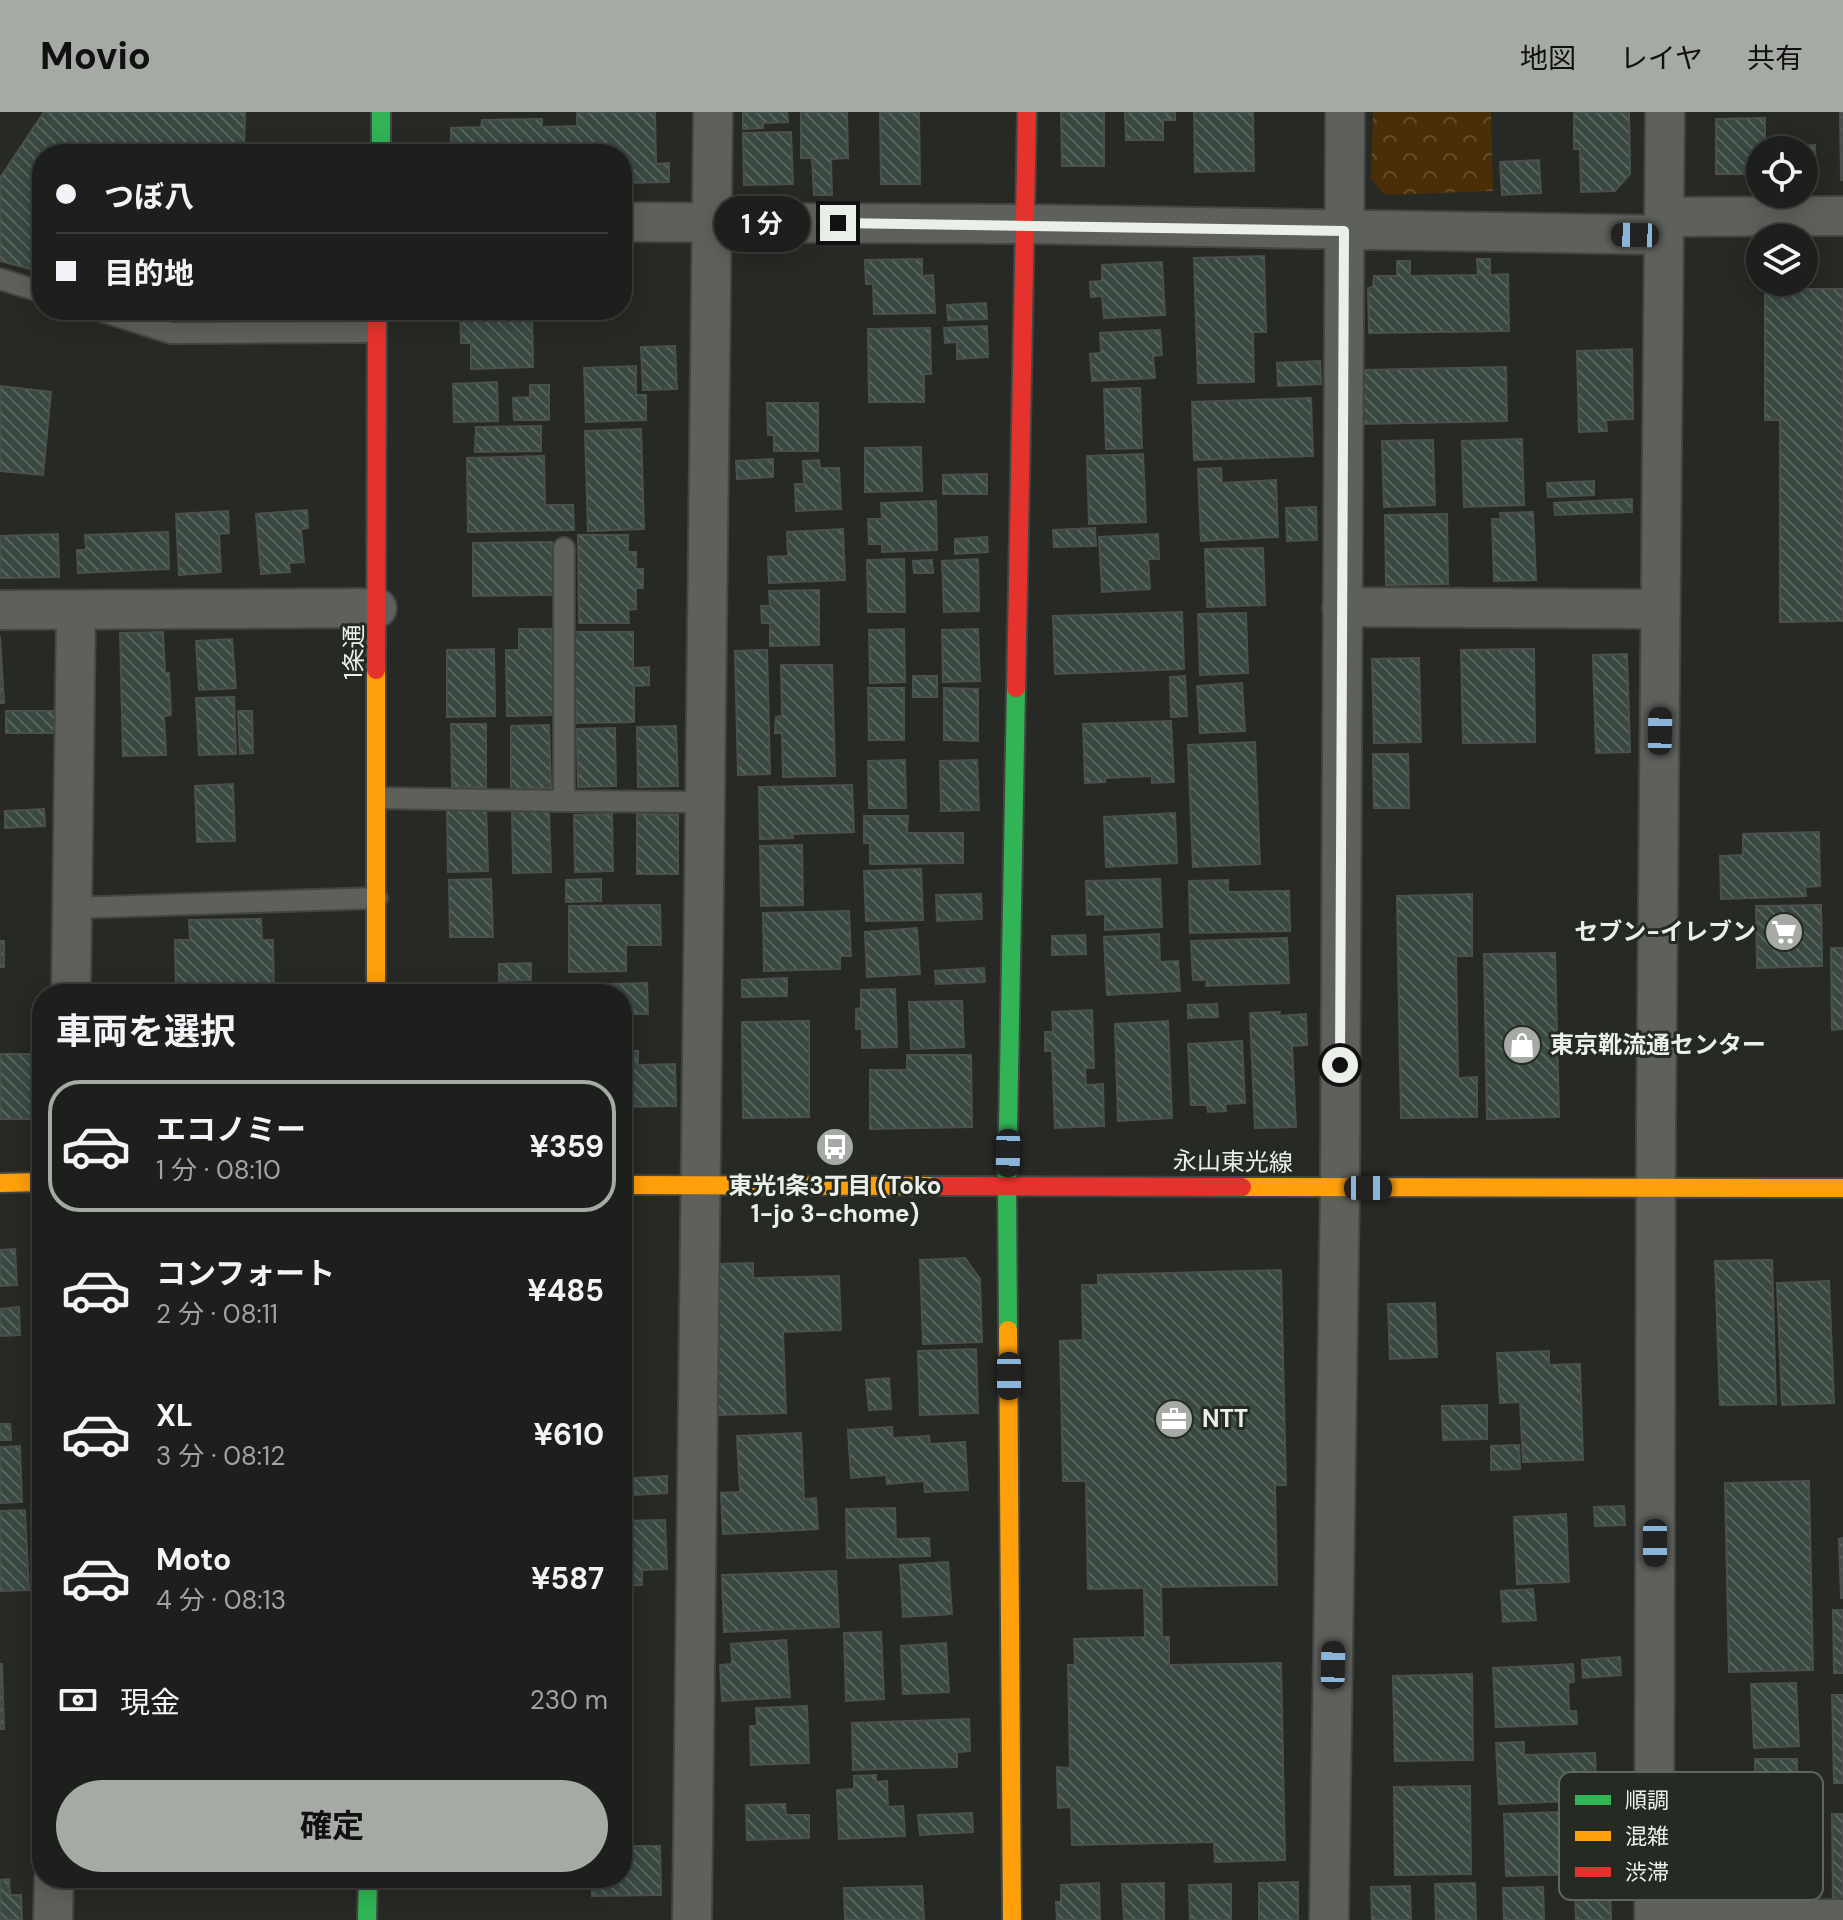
<!DOCTYPE html>
<html lang="ja">
<meta charset="utf-8">
<style>
body{margin:0;font-family:"DM Sans","Noto Sans JP",sans-serif;background:#292c28;color:#f1f3f6;height:100vh;display:flex;flex-direction:column;font-size:30px;white-space:nowrap}
*{box-sizing:border-box;margin:0}
p{font-size:26px;color:#a0a2a3}
.icon{flex:none;width:44px;height:44px;fill:none;stroke:currentColor;stroke-width:2;stroke-linecap:round;stroke-linejoin:round}
.map{position:relative;flex:1;overflow:hidden}
.details{position:absolute;left:32px;top:872px;width:600px;height:904px;display:flex;flex-direction:column;background:#1c1f1b;border-radius:32px;box-shadow:0 4px 20px #0003,0 0 0 2px #3a3d3a}
.details>*{flex:none}
.hud{position:absolute;left:32px;top:32px;width:600px;height:176px;border-radius:32px;box-shadow:0 4px 20px #0003,0 0 0 2px #3a3d3a;display:grid;align-content:center;height:176px;padding:0 24px;background:#1c1f1b}
.controls{position:absolute;left:1746px;top:24px;display:grid;gap:16px}
.controls a{display:grid;place-items:center;width:72px;height:72px;border-radius:50%;background:#1c1f1b;box-shadow:0 4px 20px #0003,0 0 0 2px #3a3d3a;font-size:40px}
.end{position:absolute;width:36px;height:36px;margin:-18px;border:10px solid #ebefe9;background:#111;box-shadow:0 0 0 4px #111}
.from{border-radius:50%}
.bubble{position:absolute;height:56px;border-radius:28px;background:#1c1f1b;box-shadow:0 4px 20px #0003,0 0 0 2px #3a3d3a;font-size:26px;font-weight:700;line-height:56px;text-align:center}
.car{position:absolute;width:24px;height:48px;margin:-24px -12px;border-radius:10px;box-shadow:0 0 6px 2px #0007;background:linear-gradient(#222 24%,#8ab4d8 0 40%,#222 0 76%,#8ab4d8 0 86%,#222 0)}
.hud b{display:flex;align-items:center;gap:28px;height:76px;font-size:30px}
.hud b+b{border-top:2px solid #3a3d3a}
.hud i{width:20px;height:20px;background:#f1f3f6}
ul{padding:0;list-style:none}
li{display:flex;align-items:center;gap:24px;height:132px;margin:0 16px 12px;padding:0 8px;border:4px solid transparent;border-radius:32px}
li div{flex:1}
li b{display:block;font-size:30px}
li em{font-style:normal;font-weight:700}
li.active{border-color:#a6aaa4}
li>.icon{width:72px;height:72px;stroke-width:1.5}
h2{padding:0 24px;font-size:36px;line-height:96px}
.pay{display:flex;align-items:center;gap:20px;height:88px;padding:0 24px;font-size:30px}
.pay p{margin-inline-start:auto}
.button{display:flex;gap:16px;margin-top:auto;padding:16px 24px}
.button a{flex:1;height:92px;border-radius:48px;background:#a6aaa4;color:#111;font-size:32px;font-weight:700;line-height:92px;text-align:center}
header{display:flex;align-items:center;gap:48px;box-sizing:border-box;height:112px;padding:0 40px;background:#a6aaa4;color:#111}
header strong{font-size:38px}
nav{display:flex;gap:44px;margin-inline-start:auto;font-size:28px}
.map>svg:first-child{display:block}
</style>
<header>
<strong>Movio</strong>
<nav><a>地図</a><a>レイヤ</a><a>共有</a></nav>
</header>
<div class="map">
<svg width="1843" height="1808" viewBox="0 0 1843 1808">
<defs>
<pattern id="park-crowns" width="20" height="18" patternUnits="userSpaceOnUse" patternTransform="scale(2)"><rect width="20" height="18" fill="#4a2e07"/><path d="M2 6a3 3 0 1 1 6 0M12 15a3 3 0 1 1 6 0" fill="none" stroke="#644d2b"/></pattern>
<pattern id="building-back-hatch" width="6" height="6" patternUnits="userSpaceOnUse" patternTransform="scale(2)"><rect width="6" height="6" fill="#394941"/><path d="M-1 5l2 2M0 0l6 6M5-1l2 2" fill="none" stroke="#56645c"/></pattern>
</defs>
<rect width="100%" height="100%" fill="#262924"/>
<!-- park -->
<path fill="url(#park-crowns)" d="M1373,0H1491L1493,79L1385,83L1371,67Z"/>
<!-- building -->
<path fill="url(#building-back-hatch)" stroke="#4c504d" stroke-width="2" d="M44,0H245L244,42H42V160L0,149V66Z
M577,0H655L656,52L669,51V70L622,71V42H451V16L481,15L482,8L542,7V15L577,14Z
M743,0H787L788,10L763,11V16L743,17Z
M801,0H847L848,46L831,47L832,83H814L812,46H801Z
M880,0H919L920,72H881Z
M1061,0H1104V54H1062Z
M1125,0H1175V8H1163V28H1126Z
M1194,0H1253L1254,59L1195,60Z
M1574,0H1629L1630,62L1615,79L1581,80L1580,37H1574Z
M1840,0H1843V68H1841Z
M1765,6V38H1760V62H1716V7Z
M791,20L793,72L744,73L743,21Z
M1815,33L1816,67H1804V38H1793V34Z
M1539,48L1541,81L1502,83L1500,50Z
M1264,144L1266,220H1253L1254,270L1198,271L1194,146Z
M922,147V164L933,163L935,201L874,202L873,172H866L865,148Z
M1477,147H1490V163L1508,162L1509,219L1369,221L1368,176L1373,175L1374,164H1397V149H1410V164L1478,163Z
M1162,150L1165,203L1104,206L1102,184L1091,185L1090,170L1102,169V153Z
M1765,177H1843V509L1780,510V308H1765Z
M986,191L987,207L948,208L947,193Z
M460,198H532L533,255L471,257V231H461Z
M987,214L988,245L957,247V230L945,231L944,216Z
M930,216L931,262H924V290H869L868,217Z
M1160,218L1162,243L1153,244L1155,266L1092,269L1090,242L1101,241L1100,221Z
M675,234L677,277L643,278L641,235Z
M1632,237L1633,307L1606,308L1607,319L1579,320L1577,239Z
M1320,249L1321,272L1278,274L1277,251Z
M636,254V283H646V308L586,310L584,256Z
M1506,255L1507,309L1364,312L1362,258Z
M497,270L498,309L454,310L453,272Z
M530,273H549V308H514L513,286L530,285Z
M0,274L51,280L43,363L0,359Z
M1140,276L1142,336L1106,337L1104,277Z
M1311,286L1313,344L1194,348L1192,290Z
M767,291H818V339H774V323H768Z
M541,314V339L475,340L476,315Z
M641,317L644,417L588,419L585,319Z
M1522,327L1524,393L1464,395L1462,329Z
M1433,328L1435,393L1384,395L1382,329Z
M921,335L922,379L865,380V336Z
M1143,342L1146,410L1089,412L1087,344Z
M544,344L545,393H573L574,418L468,420L467,346Z
M773,347V365L737,367L736,349Z
M819,348L820,356H839L841,397L796,399L795,372H804L803,349Z
M1221,356L1222,371L1276,368L1278,425L1201,429L1198,357Z
M987,362V382H943V363Z
M1594,369V383L1548,385L1547,371Z
M1632,387V400L1555,403L1554,391Z
M936,389L937,438L882,440V432H869L868,407H882L881,391Z
M1316,395L1317,428L1287,429L1286,396Z
M307,398L308,416L301,417L304,450L289,451L290,460L261,462L256,402Z
M228,399L229,421L219,422L221,460L179,463L176,402Z
M1533,400L1536,468L1494,469L1492,407H1501L1500,401Z
M1447,402L1448,472L1386,473L1385,403Z
M1095,416L1096,434L1054,435L1053,418Z
M843,417L845,468L769,471L768,445L788,444L787,420Z
M168,420L169,457L78,461L77,438H86L85,423Z
M58,422L59,465L0,466V424Z
M1158,422L1159,447H1148L1150,477L1102,480L1099,425Z
M578,423H628V440H636V457H643V476H636V497L628,498L629,511H579Z
M987,425L988,440L955,442V427Z
M552,430L553,483L473,484V431Z
M1263,436L1265,493L1207,495L1205,437Z
M904,447L905,500H868L867,448Z
M978,447L979,499L944,500L942,449Z
M932,448L933,461H914L913,449Z
M819,478V533L770,534V511H762L761,494H770L769,479Z
M1182,500L1184,557L1055,562L1053,504Z
M1246,501L1248,561L1200,563L1198,502Z
M519,517H552L553,603L507,604L506,538H519Z
M904,517L905,570L870,571L869,518Z
M978,517L980,569L943,570L942,518Z
M163,520L165,561H169L171,603L164,604L166,643L123,644L120,521Z
M574,520H633V556L649,555V573L634,574V610L576,611Z
M0,524L4,591H0Z
M232,527L236,576L199,578L196,529Z
M494,537L495,604L447,605V538Z
M1534,537L1535,630L1463,631L1461,538Z
M767,538L770,662L738,663L735,539Z
M1627,542L1630,640L1596,641L1593,543Z
M1419,546L1421,630L1374,631L1372,547Z
M781,553H832L835,664L783,665L782,621H775L776,605L782,604Z
M913,564H937V585H913Z
M1185,564L1187,604L1171,605L1170,565Z
M1242,571L1245,619L1200,621L1197,574Z
M868,576H904V628H869Z
M944,576L978,577V629L944,628Z
M234,585L236,642L199,643L196,586Z
M6,599H57V621H6Z
M238,599H252L253,641L240,642Z
M1171,609L1174,670L1152,671V664L1105,666V670L1085,671L1083,612Z
M451,612H486V675H452Z
M549,613L551,676L511,677V614Z
M676,614L678,674L638,675L637,615Z
M615,616L616,674L578,675L577,617Z
M1255,630L1260,752L1193,755L1188,633Z
M1373,642H1408L1409,696H1374Z
M905,648L906,696H869L868,649Z
M977,648L979,698L941,699L940,649Z
M233,672L235,729L197,730L195,674Z
M852,673L854,720L792,722L793,726L760,727L759,675Z
M447,696H486L488,759L448,760Z
M44,697L45,714L5,716V699Z
M512,699H549L551,760L513,761Z
M1175,701L1177,751L1106,755L1104,705Z
M612,702L613,759L575,760L574,703Z
M637,702L678,703V762H637Z
M864,704H908L907,721H963V751L870,752V731H864Z
M1819,720L1820,774L1805,775L1806,784L1721,787L1720,744L1743,743V722Z
M802,733L803,793L761,794L760,734Z
M921,757L923,808L866,809L864,759Z
M491,767L493,825H450L449,768Z
M601,767V789L566,790V768Z
M1160,767L1162,815L1105,818V802L1087,803L1086,769Z
M1228,768V780L1289,779L1290,819L1190,821L1189,769Z
M981,782L982,807L937,809L936,783Z
M1472,782V844H1456L1458,966L1477,965V1005L1401,1006L1397,784Z
M660,793L661,833H626V859L569,860V794Z
M1821,793L1822,854L1757,856L1756,794Z
M849,799L851,844H840V857L764,859L763,801Z
M261,807L262,828H273L274,882H176L175,828H190L189,808Z
M917,816L920,862L867,865L865,820Z
M1159,822L1160,850L1178,849L1180,879L1107,883L1104,825Z
M1085,823L1086,842L1052,843V824Z
M1287,826L1289,871L1206,874L1207,868H1193L1191,829Z
M0,829H4V855H0Z
M1831,836H1843V917L1832,918Z
M1555,841L1559,1005L1487,1007L1484,842Z
M531,851V868L499,869V852Z
M984,856L985,870L936,872L935,859Z
M787,866V884L742,885V868Z
M647,871L648,902H623L624,932L622,882H565V873Z
M895,877L897,935L862,936V917H856V897L861,896V878Z
M962,889L964,935L911,937L909,890Z
M1217,892L1218,905L1188,906V893Z
M1092,898L1094,956H1085L1086,973L1103,972L1104,1014L1055,1016L1052,939H1045V920H1053L1052,900Z
M1280,900L1279,904L1306,902L1307,933L1292,934L1296,1015L1255,1016L1250,901Z
M809,909V1005L743,1006L742,910Z
M1168,909L1172,1006L1118,1009L1115,912Z
M1242,929L1245,991L1225,992L1226,999L1208,1000L1207,993H1191L1188,932Z
M622,939H638V953L675,952L676,994L622,995Z
M0,942H39V1007H0Z
M907,943H971L972,1015L870,1017V958H907Z
M15,1137L17,1173L0,1174V1138Z
M965,1146L980,1167L982,1230L923,1232L920,1148Z
M1772,1148L1776,1292L1720,1293L1715,1149Z
M753,1151V1166L839,1164L841,1218L783,1220L786,1301L716,1303L712,1166H719L718,1152Z
M1281,1158L1286,1373H1275L1277,1473L1161,1475L1162,1525H1169V1553L1281,1551L1285,1748L1215,1750L1214,1730L1072,1733L1071,1695L1058,1696L1057,1655L1070,1656L1068,1553H1075L1074,1527L1145,1525L1144,1476L1088,1477L1086,1369H1063L1060,1229L1083,1228L1082,1173H1098V1163Z
M1829,1169L1834,1291L1782,1293L1777,1171Z
M1435,1191L1437,1245L1390,1247L1388,1192Z
M19,1195L20,1223L0,1224V1197Z
M976,1237L978,1301L920,1303L918,1239Z
M1549,1239V1253L1580,1252L1583,1348L1523,1350L1520,1290L1500,1291L1497,1241Z
M889,1266L891,1297L869,1298L866,1268Z
M1487,1293V1327L1443,1328L1442,1294Z
M0,1312H10L11,1328H0Z
M892,1315L893,1326L929,1324L930,1332L965,1330L968,1378L925,1380L924,1369L887,1372L886,1363L851,1366L848,1318Z
M622,1318H626L629,1370L622,1371Z
M801,1321L804,1387L816,1386L818,1417L723,1422L721,1381L740,1380L737,1324Z
M1519,1333L1520,1357L1491,1358V1334Z
M20,1334L22,1390L0,1391V1335Z
M667,1364V1381L634,1383V1366Z
M1809,1369L1813,1558L1729,1560L1725,1371Z
M1624,1394L1625,1413L1595,1414L1594,1395Z
M895,1396L896,1427L929,1426L930,1444L847,1446L846,1397Z
M25,1398L29,1478L0,1479V1399Z
M1566,1402L1569,1470L1517,1472L1514,1405Z
M665,1408L667,1457L642,1458V1473L622,1474V1409Z
M1843,1426V1486H1841L1839,1427Z
M948,1450L952,1502L903,1505L900,1453Z
M836,1459L839,1515L724,1520L722,1463Z
M1533,1477L1536,1508L1503,1510L1501,1479Z
M1833,1498H1843V1561H1834Z
M627,1510L629,1617H622V1511Z
M881,1520L884,1587L846,1589L844,1521Z
M786,1528L790,1585L722,1589L720,1553L732,1552L731,1532Z
M946,1531L949,1580L903,1582L901,1534Z
M1620,1545L1621,1563L1583,1566L1582,1548Z
M0,1552H2L4,1617H0Z
M1573,1552L1574,1570L1568,1571L1569,1599H1576L1577,1612L1496,1615L1493,1556Z
M1472,1562L1473,1648L1395,1649L1393,1564Z
M1796,1571L1799,1634L1754,1636L1751,1572Z
M1832,1583H1843V1671H1834Z
M807,1594L809,1651L751,1653L750,1614H757L756,1596Z
M969,1607L970,1639L957,1640V1655L853,1658L852,1611Z
M622,1621H630L633,1728H622Z
M1524,1630V1643L1595,1641L1597,1688L1499,1692L1496,1631Z
M1755,1647H1797L1798,1712L1756,1713Z
M876,1663V1670L887,1669L888,1695L903,1694L905,1724L839,1727L837,1678L854,1677V1664Z
M1470,1674L1471,1762L1395,1763L1394,1675Z
M785,1692L786,1703H809V1726L747,1728L746,1693Z
M1564,1700L1565,1719L1587,1718L1589,1762L1506,1764L1504,1702Z
M972,1701L973,1720L920,1723L918,1703Z
M1832,1702H1843V1791L1833,1792Z
M1753,1728H1797L1796,1790H1753Z
M622,1734H660L661,1783L592,1784V1766H622Z
M435,1766H526V1769L435,1770Z
M9,1767L10,1783H21L22,1808H0V1768Z
M1298,1770V1808H1259V1771Z
M1099,1771L1100,1808H1057L1056,1790H1061V1773Z
M1164,1771V1808H1124L1122,1772Z
M1475,1771L1476,1808H1436L1435,1772Z
M1231,1772V1808H1190L1189,1773Z
M1610,1772L1611,1808H1576L1575,1773Z
M922,1774L924,1808H845L844,1776Z
M1410,1774L1411,1808H1372L1371,1775Z
M1543,1775L1544,1808H1504L1503,1776Z"/>
<g fill="none" stroke-linecap="round" stroke-linejoin="round">
<!-- lane casing -->
<g stroke="#434542" stroke-width="24">
<path id="lane" d="M0,167L42,180
M98,198L171,221L376,220
M564,436V689L706,690
M378,686L564,689
M71,796L377,786"/>
</g>
<!-- street casing -->
<g stroke="#434542" stroke-width="42">
<path id="street" d="M1664,105L1843,104
M622,110L1026,112L1664,123
M1342,495L1661,497
M0,498L377,496
M71,882L76,499
M1654,1807H1843
M53,1808L54,1766
M692,1808L713,0
M1329,1808L1340,1075L1345,0
M1654,1808L1656,1013L1665,0"/>
</g>
<!-- fast casing -->
<g stroke="#434542" stroke-width="22">
<path id="fast" d="M381,0V42
M1008,1218L1007,1072L1016,576
M367,1808L368,1766"/>
</g>
<!-- slow casing -->
<g stroke="#434542" stroke-width="22">
<path id="slow" d="M376,882V558
M0,1071L42,1070
M622,1073L934,1074
M1242,1075L1843,1076
M1008,1218L1012,1808"/>
</g>
<!-- jam casing -->
<g stroke="#434542" stroke-width="22">
<path id="jam" d="M376,558L377,198
M1016,576L1027,0
M934,1074L1242,1075"/>
</g>
<!-- lane -->
<use href="#lane" stroke="#5e605c" stroke-width="20"/>
<!-- street -->
<use href="#street" stroke="#5e605c" stroke-width="38"/>
<!-- fast -->
<use href="#fast" stroke="#30b455" stroke-width="18"/>
<!-- slow -->
<use href="#slow" stroke="#ff9f0a" stroke-width="18"/>
<!-- jam -->
<use href="#jam" stroke="#e5322d" stroke-width="18"/>
</g>
<g fill="none" stroke-linecap="round" stroke-linejoin="round">
<!-- route -->
<path stroke="#ebefe9" stroke-width="10" d="M838,111L1344,119L1340,953"/>
</g>
<!-- icons -->
<defs>
<g id="supermarket-disc" transform="scale(2)"><circle r="9.5" fill="#a6aaa4" stroke="#252b22"/><path d="M-6-5.5h2.5l.6 2H6L4.5 2H-2.5L-4.4-4H-6ZM-1.5 3.2a1.3 1.3 0 1 0 .1 0ZM3 3.2a1.3 1.3 0 1 0 .1 0Z" fill="#fff"/></g>
<g id="shop-disc" transform="scale(2)"><circle r="9.5" fill="#a6aaa4" stroke="#252b22"/><path d="M-5-2.5h2.3a2.7 3.5 0 0 1 5.4 0H5L5.5 6h-11ZM-1.5-2.5h3a1.5 2.3 0 0 0-3 0Z" fill="#fff"/></g>
<g id="bus-disc" transform="scale(2)"><circle r="9.5" fill="#a6aaa4" stroke="#252b22"/><path d="M-5-6H5V4H4V6H2V4H-2V6H-4V4H-5ZM-3.5-4V0h7V-4ZM-3.5 1.2v1.5H-2V1.2ZM2 1.2v1.5H3.5V1.2Z" fill="#fff"/></g>
<g id="office-disc" transform="scale(2)"><circle r="9.5" fill="#a6aaa4" stroke="#252b22"/><path d="M-6-3h4V-5.5h4V-3h4V5H-6ZM-1-4.5V-3h2v-1.5ZM-6 0V1H6V0Z" fill="#fff"/></g>
</defs>
<g fill-rule="evenodd">
<use href="#supermarket-disc" x="1784" y="820"/>
<use href="#shop-disc" x="1522" y="933"/>
<use href="#bus-disc" x="835" y="1035"/>
<use href="#office-disc" x="1174" y="1307"/>
</g>
<g text-anchor="middle" stroke-width="6" stroke-linejoin="round" paint-order="stroke">
<!-- street labels -->
<g font-size="24" fill="#ebefe9" stroke="#252b22">
<text transform="translate(354 540) rotate(-90)" y="8">1条通</text>
<text transform="translate(1233 1050) rotate(1)" y="8">永山東光線</text>
</g>
<!-- poi labels -->
<g font-size="24" font-weight="bold" fill="#ebefe9" stroke="#252b22" text-anchor="start">
<text x="1756" y="828" text-anchor="end">セブン-イレブン</text>
<text x="1550" y="941">東京靴流通センター</text>
<text x="835" y="1082" text-anchor="middle">東光1条3丁目 (Toko<tspan x="835" dy="28">1-jo 3-chome)</tspan></text>
<text x="1202" y="1315">NTT</text>
</g>
</g>
<!-- legend -->
<rect x="1559" y="1660" width="264" height="128" rx="12" fill="#252b22" stroke="#60665e" stroke-width="2"/>
<rect x="1575" y="1683" width="36" height="10" fill="#30b455"/>
<rect x="1575" y="1719" width="36" height="10" fill="#ff9f0a"/>
<rect x="1575" y="1755" width="36" height="10" fill="#e5322d"/>
<g font-size="22" fill="#ebefe9">
<text x="1625" y="1696">順調</text>
<text x="1625" y="1732">混雑</text>
<text x="1625" y="1768">渋滞</text>
</g>
</svg>
<div class="controls">
<a><svg class="icon" aria-label="locate" viewBox="0 0 24 24"><circle cx="12" cy="12" r="6"/><path d="M12 2v4M12 18v4M2 12h4M18 12h4"/></svg></a>
<a><svg class="icon" aria-label="layers" viewBox="0 0 24 24"><path d="M12 4l9 5-9 5-9-5zM3 14l9 5 9-5"/></svg></a>
</div>
<i class="end from" style="left:1340px;top:953px"></i>
<i class="end" style="left:838px;top:111px"></i>
<div class="bubble" style="left:714px;top:84px;width:96px">1 分</div>
<i class="car" style="left:1635px;top:123px;rotate:271deg"></i>
<i class="car" style="left:1660px;top:619px;rotate:1deg"></i>
<i class="car" style="left:1008px;top:1041px;rotate:181deg"></i>
<i class="car" style="left:1368px;top:1076px;rotate:90deg"></i>
<i class="car" style="left:1009px;top:1264px;rotate:180deg"></i>
<i class="car" style="left:1655px;top:1431px;rotate:180deg"></i>
<i class="car" style="left:1333px;top:1553px;rotate:1deg"></i>
<div class="hud">
<b><i class="from"></i>つぼ八</b>
<b><i></i>目的地</b>
</div>
<section class="details">
<h2>車両を選択</h2>
<ul>
<li class="active"><svg class="icon" aria-label="car" viewBox="0 0 24 24"><path d="M5 17H2v-5l4-1 3-4h7l3 4 3 1v5h-3M9 17h6M6 11h13"/><circle cx="7" cy="17" r="2"/><circle cx="17" cy="17" r="2"/></svg><div><b>エコノミー</b><p>1 分 · 08:10</p></div><em>¥359</em></li>
<li><svg class="icon" aria-label="car" viewBox="0 0 24 24"><path d="M5 17H2v-5l4-1 3-4h7l3 4 3 1v5h-3M9 17h6M6 11h13"/><circle cx="7" cy="17" r="2"/><circle cx="17" cy="17" r="2"/></svg><div><b>コンフォート</b><p>2 分 · 08:11</p></div><em>¥485</em></li>
<li><svg class="icon" aria-label="car" viewBox="0 0 24 24"><path d="M5 17H2v-5l4-1 3-4h7l3 4 3 1v5h-3M9 17h6M6 11h13"/><circle cx="7" cy="17" r="2"/><circle cx="17" cy="17" r="2"/></svg><div><b>XL</b><p>3 分 · 08:12</p></div><em>¥610</em></li>
<li><svg class="icon" aria-label="car" viewBox="0 0 24 24"><path d="M5 17H2v-5l4-1 3-4h7l3 4 3 1v5h-3M9 17h6M6 11h13"/><circle cx="7" cy="17" r="2"/><circle cx="17" cy="17" r="2"/></svg><div><b>Moto</b><p>4 分 · 08:13</p></div><em>¥587</em></li>
</ul>
<div class="pay"><svg class="icon" aria-label="cash" viewBox="0 0 24 24"><path d="M3 7h18v10H3z"/><circle cx="12" cy="12" r="2"/></svg>現金<p>230 m</p></div>
<div class="button"><a>確定</a></div>
</section>
</div>
